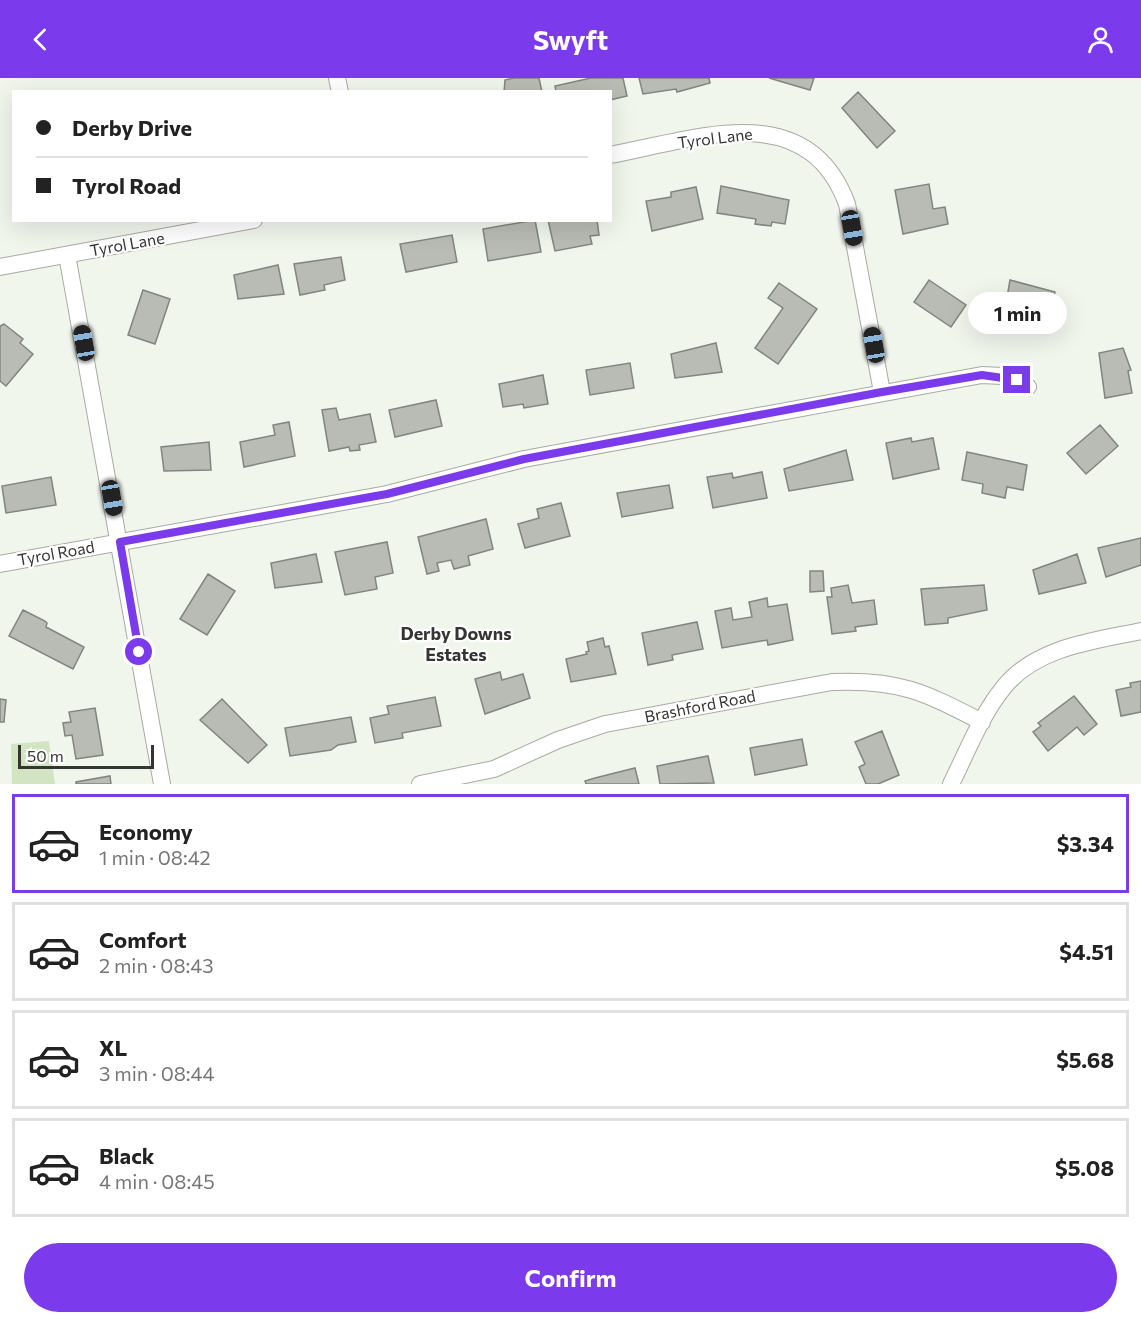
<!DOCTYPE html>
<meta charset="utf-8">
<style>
body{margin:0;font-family:Commissioner,sans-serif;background:#f2f2f2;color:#222;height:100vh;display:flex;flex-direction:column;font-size:22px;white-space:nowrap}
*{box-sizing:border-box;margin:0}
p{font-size:20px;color:#767676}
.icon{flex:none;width:33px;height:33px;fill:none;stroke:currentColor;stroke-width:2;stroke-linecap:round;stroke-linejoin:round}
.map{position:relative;height:706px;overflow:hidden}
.details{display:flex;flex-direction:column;background:#fff;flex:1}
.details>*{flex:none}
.banner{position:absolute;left:12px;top:12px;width:600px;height:132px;border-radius:0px;box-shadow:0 6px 24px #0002;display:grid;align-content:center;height:132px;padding:0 24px;background:#fff}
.scale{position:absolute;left:18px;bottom:15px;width:136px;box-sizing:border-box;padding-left:6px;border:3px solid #353633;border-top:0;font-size:16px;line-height:21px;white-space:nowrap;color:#353633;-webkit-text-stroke:4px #fff;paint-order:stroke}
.end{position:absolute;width:27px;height:27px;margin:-14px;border:8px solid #7c3aed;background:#fff;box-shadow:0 0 0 3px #fff}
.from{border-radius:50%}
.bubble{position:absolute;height:42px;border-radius:21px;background:#fff;box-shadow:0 6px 24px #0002;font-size:20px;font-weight:700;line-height:42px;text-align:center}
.car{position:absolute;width:18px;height:36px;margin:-18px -9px;border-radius:8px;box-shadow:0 0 4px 2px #0007;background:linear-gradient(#222 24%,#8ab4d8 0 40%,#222 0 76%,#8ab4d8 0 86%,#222 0)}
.banner b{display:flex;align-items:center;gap:21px;height:57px;font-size:22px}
.banner b+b{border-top:2px solid #e0e0e0}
.banner i{width:15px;height:15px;background:#222}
ul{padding:10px 0 0;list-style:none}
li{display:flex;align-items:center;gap:18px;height:99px;margin:0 12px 9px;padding:0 12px;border:3px solid #e0e0e0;border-radius:0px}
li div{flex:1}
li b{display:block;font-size:22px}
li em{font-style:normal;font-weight:700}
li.current{border-color:#7c3aed}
li>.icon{width:54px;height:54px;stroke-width:1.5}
.action{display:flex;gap:12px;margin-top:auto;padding:12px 24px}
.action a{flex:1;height:69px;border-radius:36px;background:#7c3aed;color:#fff;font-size:24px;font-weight:700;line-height:69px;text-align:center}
header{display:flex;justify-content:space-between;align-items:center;height:78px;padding:0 24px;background:#7c3aed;color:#fff;font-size:27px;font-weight:700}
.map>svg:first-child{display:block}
</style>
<header><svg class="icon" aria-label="back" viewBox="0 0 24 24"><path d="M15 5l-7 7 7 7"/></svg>Swyft<svg class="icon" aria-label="person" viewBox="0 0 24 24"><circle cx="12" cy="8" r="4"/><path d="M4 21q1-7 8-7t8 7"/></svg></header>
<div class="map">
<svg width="1141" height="706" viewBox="0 0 1141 706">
<rect width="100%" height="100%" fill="#f1f6ed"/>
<!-- green -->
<path fill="#d3e4c3" d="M49,663L55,706H12L11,666Z"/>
<!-- building -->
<path fill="#b8bcb4" stroke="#81857d" stroke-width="1.5" d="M514,0H539L542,14H504L505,2Z
M591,0H623L627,18L610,22V14H556L555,8Z
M639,0H709L710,5L677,14L676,11L643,16Z
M769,0H814L810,12Z
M858,14L895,53L877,70L842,30Z
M929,106L933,131L945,129L948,146L903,156L895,112Z
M721,108L789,122L785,146L772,144L771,148L755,146L756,141L717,135Z
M696,109L703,141L652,153L646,123L671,119V114Z
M535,142L541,174L488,183L483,151Z
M548,142H597L599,157L590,158L592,166L555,173Z
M452,157L457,184L406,194L400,166Z
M341,179L345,202L324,207L325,212L300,217L294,186Z
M278,187L284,216L238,221L234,197Z
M929,202L966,227L951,249L914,224Z
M1010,202L1055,214L1050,237L1005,231Z
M779,205L817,231L778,286L755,270L783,230L768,220Z
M143,212L170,221L155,266L128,257Z
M4,246L23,261L20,265L33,276L6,308L0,303V248Z
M716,265L722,294L675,300L671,276Z
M1123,270L1131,292L1128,293L1132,315L1105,320L1099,275Z
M630,285L634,310L590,317L586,292Z
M543,297L548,326L524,330L523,326L503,329L499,306Z
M436,322L442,348L395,359L389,332Z
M336,330L339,342L370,336L376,364L359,367L360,372L350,373L349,369L329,373L322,332Z
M289,344L295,378L244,389L240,364L275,357L273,347Z
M1100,347L1118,368L1086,396L1067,375Z
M911,360L912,364L933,360L939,391L893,401L886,365Z
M209,364L211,392L164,393L161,369Z
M846,372L853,402L789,413L784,391Z
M967,374L1027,387L1023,412L1007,409L1005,420L982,415L983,406L962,402Z
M762,394L767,420L713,430L707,399L732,395L733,400Z
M51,399L56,427L6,435L2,408Z
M669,407L673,430L622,439L617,415Z
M561,425L570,458L525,470L518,446L539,440L537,431Z
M486,441L493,471L468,478L470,487L454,491L451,482L437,485L439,493L427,496L418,459Z
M1141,460V487L1106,499L1098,470Z
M387,464L393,495L375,499L377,511L345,517L335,474Z
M316,476L322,504L275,510L271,485Z
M1077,476L1086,505L1039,516L1033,492Z
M810,493H823L824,513L810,514Z
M208,496L235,513L207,557L180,541Z
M848,507L852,525L874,522L877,546L855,549L856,553L832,556L827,519H832L831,510Z
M984,507L987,532L948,540V545L925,547L921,511Z
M767,520L768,529L787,526L793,562L768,567L767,562L722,570L715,533L731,530L733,542L752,539L749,524Z
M23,532L45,543L47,545L46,549L84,569L73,591L9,558Z
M697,544L703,571L672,577L673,582L648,587L642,555Z
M603,560L605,569L609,568L616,596L571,604L566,581L587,576L586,574L589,573L587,564Z
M500,594L502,602L523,596L530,620L485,636L475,601Z
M1141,603V634L1121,638L1116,612L1131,609L1130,605Z
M1074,618L1097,646L1084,657L1077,649L1048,673L1033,654L1041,648L1038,645Z
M435,619L441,648L402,655L403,660L375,665L370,640L389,636L387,628Z
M0,621L6,622L4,644H0Z
M222,621L267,667L248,685L200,642Z
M95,630L103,677L76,681L72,657L65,658L63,645L71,644L69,634Z
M351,639L356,664L338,667L331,672L290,678L285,650Z
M882,653L899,697L878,706H866L859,689L865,686L855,664Z
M802,661L807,687L755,697L750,670Z
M708,678L714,705L660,706L657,688Z
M635,690L639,706H586L585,703L595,700Z
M110,698L111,706H76V704Z"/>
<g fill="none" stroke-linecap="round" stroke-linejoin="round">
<!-- minor casing -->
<g stroke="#a7aba3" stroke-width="18">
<path id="minor" d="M337,0L340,14
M610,77C696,61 807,18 847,126L882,314
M67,177L162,706
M0,189L254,142
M0,486L387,416L524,381L982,297L1002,298L1028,309
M420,706L494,691L558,662L605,646L832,604C899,601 924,614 982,644
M951,706C967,674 981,637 1004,609C1036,569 1094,563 1141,553"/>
</g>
<!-- minor -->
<use href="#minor" stroke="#fff" stroke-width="16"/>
</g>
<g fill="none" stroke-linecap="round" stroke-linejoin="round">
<!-- route -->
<path stroke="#7c3aed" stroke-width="8" d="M139,574L120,464L387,416L524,381L882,314L982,297L1017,302"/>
</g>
<g text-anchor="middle" stroke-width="4.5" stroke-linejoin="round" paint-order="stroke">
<!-- street labels -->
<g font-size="16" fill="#353633" stroke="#fff">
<text transform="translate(715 60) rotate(-7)" y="6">Tyrol Lane</text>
<text transform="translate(127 166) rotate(-10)" y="6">Tyrol Lane</text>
<text transform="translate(56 475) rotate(-10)" y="6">Tyrol Road</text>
<text transform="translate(700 628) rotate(-11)" y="6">Brashford Road</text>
</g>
<!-- neighbourhood labels -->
<g font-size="18" font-weight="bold" fill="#353633" stroke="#fff">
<text x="456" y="562">Derby Downs<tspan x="456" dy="21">Estates</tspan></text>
</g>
</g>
</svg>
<div class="scale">50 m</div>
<i class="end from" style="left:139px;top:574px"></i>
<i class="end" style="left:1017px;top:302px"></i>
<div class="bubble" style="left:968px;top:214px;width:99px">1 min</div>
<i class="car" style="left:852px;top:150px;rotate:170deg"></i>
<i class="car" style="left:84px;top:265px;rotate:350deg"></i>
<i class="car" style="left:874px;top:267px;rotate:350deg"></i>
<i class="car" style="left:112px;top:420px;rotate:170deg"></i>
<div class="banner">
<b><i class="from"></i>Derby Drive</b>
<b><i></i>Tyrol Road</b>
</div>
</div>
<section class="details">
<ul>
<li class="current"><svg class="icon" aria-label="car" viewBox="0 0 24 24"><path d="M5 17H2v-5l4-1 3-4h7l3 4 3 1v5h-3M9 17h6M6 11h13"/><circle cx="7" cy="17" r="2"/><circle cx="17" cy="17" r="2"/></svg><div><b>Economy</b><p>1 min · 08:42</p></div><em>$3.34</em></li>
<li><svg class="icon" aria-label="car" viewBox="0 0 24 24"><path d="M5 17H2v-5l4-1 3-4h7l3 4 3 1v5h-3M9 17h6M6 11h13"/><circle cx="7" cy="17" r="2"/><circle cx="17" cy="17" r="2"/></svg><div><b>Comfort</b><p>2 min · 08:43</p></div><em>$4.51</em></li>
<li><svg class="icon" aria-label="car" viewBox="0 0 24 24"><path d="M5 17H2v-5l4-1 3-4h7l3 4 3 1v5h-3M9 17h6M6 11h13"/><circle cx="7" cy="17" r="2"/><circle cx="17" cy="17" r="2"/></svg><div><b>XL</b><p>3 min · 08:44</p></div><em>$5.68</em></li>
<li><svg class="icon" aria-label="car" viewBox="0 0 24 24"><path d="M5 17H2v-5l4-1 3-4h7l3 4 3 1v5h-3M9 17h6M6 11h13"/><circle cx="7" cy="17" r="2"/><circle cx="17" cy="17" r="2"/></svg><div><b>Black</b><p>4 min · 08:45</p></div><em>$5.08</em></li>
</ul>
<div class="action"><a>Confirm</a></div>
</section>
